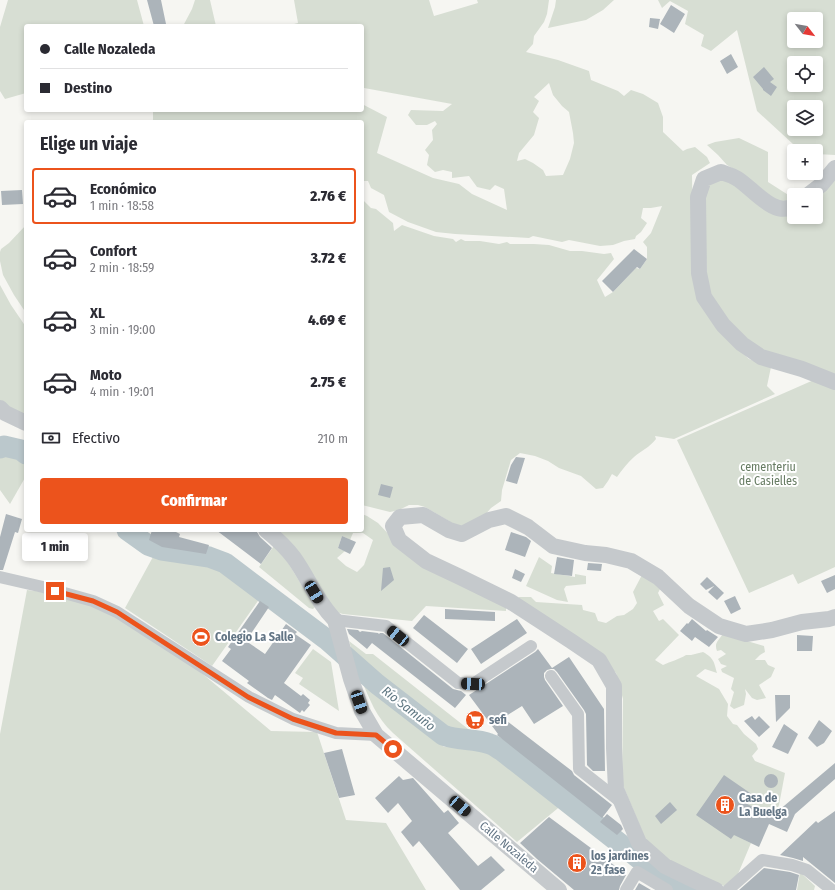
<!DOCTYPE html>
<html lang="es">
<meta charset="utf-8">
<style>
body{margin:0;font-family:"Fira Sans Condensed",sans-serif;background:#f2f2f3;color:#2b2b33;height:100vh;display:flex;flex-direction:column;font-size:15px;white-space:nowrap}
*{box-sizing:border-box;margin:0}
p{font-size:13px;color:#7c7c81}
.icon{flex:none;width:22px;height:22px;fill:none;stroke:currentColor;stroke-width:2;stroke-linecap:round;stroke-linejoin:round}
.map{position:relative;flex:1;overflow:hidden}
.sheet{position:absolute;left:24px;top:120px;width:340px;height:412px;display:flex;flex-direction:column;background:#fff;border-radius:4px;box-shadow:0 2px 6px #0003}
.sheet>*{flex:none}
.hud{position:absolute;left:24px;top:24px;width:340px;height:88px;border-radius:4px;box-shadow:0 2px 6px #0003;display:grid;align-content:center;height:88px;padding:0 16px;background:#fff}
.needle{width:26px;rotate:121deg}
.tools{position:absolute;left:787px;top:12px;display:grid;gap:8px}
.tools a{display:grid;place-items:center;width:36px;height:36px;border-radius:4px;background:#fff;box-shadow:0 2px 6px #0003;font-size:20px}
.end{position:absolute;width:18px;height:18px;margin:-9px;border:5px solid #ec531c;background:#fff;box-shadow:0 0 0 2px #fff}
.from{border-radius:50%}
.bubble{position:absolute;height:28px;border-radius:4px;background:#fff;box-shadow:0 2px 6px #0003;font-size:13px;font-weight:800;line-height:28px;text-align:center}
.car{position:absolute;width:12px;height:24px;margin:-12px -6px;border-radius:5px;box-shadow:0 0 3px 1px #0007;background:linear-gradient(#222 24%,#8ab4d8 0 40%,#222 0 76%,#8ab4d8 0 86%,#222 0)}
.hud b{display:flex;align-items:center;gap:14px;height:38px;font-size:15px}
.hud b+b{border-top:1px solid #e1e1e2}
.hud i{width:10px;height:10px;background:#2b2b33}
ul{padding:0;list-style:none}
li{display:flex;align-items:center;gap:12px;height:56px;margin:0 8px 6px;padding:0 8px;border:2px solid transparent;border-radius:4px}
li div{flex:1}
li b{display:block;font-size:15px}
li em{font-style:normal;font-weight:800}
li.active{border-color:#ec531c}
li>.icon{width:36px;height:36px;stroke-width:1.5}
h2{padding:0 16px;font-size:18px;line-height:48px}
.pay{display:flex;align-items:center;gap:10px;height:44px;padding:0 16px;font-size:15px}
.pay p{margin-inline-start:auto}
.action{display:flex;gap:8px;margin-top:auto;padding:8px 16px}
.action a{flex:1;height:46px;border-radius:4px;background:#ec531c;color:#fff;font-size:16px;font-weight:800;line-height:46px;text-align:center}
.map>svg:first-child{display:block}
</style>
<div class="map">
<svg width="835" height="890" viewBox="0 0 835 890">
<rect width="100%" height="100%" fill="#f6f6f2"/>
<!-- green -->
<path fill="#d7ded3" fill-rule="evenodd" d="M8,0H137L144,26H26V93L5,99L0,91V27Z
M195,0H210L216,26H183L192,9Z
M294,0H429L434,16L478,3L477,0H549L547,14L544,22L534,36L533,44L526,52L558,60L589,71L591,80L618,91L624,96L631,90L643,94L658,103L663,117V132L683,151L687,149L695,147L707,157L710,163L692,175L693,242L697,297L731,343L749,359L771,367L767,386L775,394L674,439L655,436L656,439C650,447 641,451 634,457C627,463 622,470 617,477L612,474L608,481L603,488L596,489L581,476L559,468L548,461L535,456L520,453L511,460L502,490L501,501L491,508L484,516L465,529L453,527L449,521L425,507L418,505H409L399,510L390,512L362,505V199L371,208L376,209L393,223L394,231L402,225L434,236L453,239L456,242L461,239L465,241H480L499,244L507,242L510,244H534L549,245L570,251H582L604,254L611,253L614,259L597,280L605,297L613,292L636,268L640,269L647,259V247L643,242L651,233L662,206L651,208H643L641,218L647,223L641,232L636,236L635,239L624,241L613,245L600,246L569,240L562,242L533,236L529,238L455,234L436,232L408,222L389,212L384,195L371,188L368,181H362V122H153V110H362V104L387,117L377,153L433,178L459,184L472,194L507,210L504,189L495,185L490,190L477,187L469,176L452,178V172L443,170L435,172L427,165L429,155L425,150L433,140L432,130L437,124L435,121L427,125H416L408,115L411,110L443,111L452,104L364,88L362,91V26H286L298,23ZM549,83L553,95L562,106L569,112L573,133L574,143L570,159L563,175L546,176L543,170L533,163L525,159L517,161L519,153L534,135L539,118L533,112L539,101L534,97Z
M556,0H614L603,10L586,20L548,28L555,7Z
M658,0H835V155L816,154V151H805L793,144L757,111L737,30L711,51L701,46L704,35L685,24L688,11L670,1L662,8ZM794,19H816V41H794ZM794,63H816V85H794ZM794,107H816V129H794Z
M739,138L768,152V182L793,198L777,205L737,171L727,165L718,155L707,145L715,142Z
M835,175V376L767,352L749,341L727,320L708,292L703,205L710,180L718,177L794,211V217H816V195Z
M26,225V313L14,295L3,275L0,261V252L1,249L9,243Z
M0,285L11,305L26,327V419L0,402Z
M816,379L835,388V567L798,584L793,574L749,593L677,440Z
M0,437L7,444L8,453L24,457L26,458V476L10,504L0,490Z
M362,514L367,516L378,523L397,543L506,607V611L426,606L412,621L343,614L336,612L275,530H362ZM353,533H363L373,540L364,565L357,572L346,566L337,558L345,551L338,548L342,536L350,540Z
M276,543L315,607L313,609L309,608L292,594L259,567Z
M154,555L165,559L220,569L260,598L212,666L125,608Z
M539,557L552,566L551,573L575,577V574L586,576V584L566,586L564,589L568,602L557,600L526,586Z
M643,573L661,587L658,593L664,605L653,611L659,621L663,619L679,635L655,660L663,665C671,661 678,660 686,655H691L703,652C714,658 714,662 717,673L705,669L696,676L719,689L728,704L727,716L733,724L737,725L744,734L756,744L758,749L752,756L755,761L785,773L779,805L773,817L745,840L751,843L738,874L724,886L669,861L647,843L622,783L623,699L616,673L588,649L517,601L519,597H531L536,602L582,605L583,610L595,613L598,621L606,623L617,616L624,615L633,609L637,603L633,592Z
M27,590L60,594L103,610L186,660L271,731L317,732L346,820L386,823L426,890H0V734Z
M723,634L764,646L765,652L760,655L755,660H765L768,665L775,668L771,677L759,685L766,698L757,700L752,698L745,689L746,694L744,705L734,709L730,706L734,692L731,689L734,678L722,672L721,669L727,666L721,664L718,659L726,654L721,650L717,651C714,643 718,641 723,634Z
M349,641L366,654H373L477,736L447,737L357,667Z
M313,649L331,662L339,711L299,684L303,678L295,673Z
M361,679L444,747L479,744L493,749L563,804L517,842L393,733C376,717 370,700 361,679Z
M800,872L815,886L814,890H797Z"/>
<g fill="none" stroke-linecap="round" stroke-linejoin="round">
<!-- river -->
<path stroke="#bbc8cc" stroke-width="21" d="M0,448L4,446L21,450L26,454
M127,530L148,545L162,550L209,557L225,563L326,639L377,684L443,735C458,741 475,738 490,744C494,745 497,748 501,750L651,868L691,890"/>
</g>
<!-- building -->
<path fill="#acb4ba" d="M147,0H161L166,24L154,26Z
M671,5L685,14L674,33L660,24Z
M650,18L660,19L658,29L649,27Z
M731,54L738,67L727,74L720,61Z
M764,67L774,79L770,82L777,87L771,96L763,90V89L753,77Z
M22,190L23,204L2,205L1,191Z
M634,249L647,259L640,269L637,267L613,292L602,281Z
M516,457L525,458L517,484L506,481L511,465Z
M381,484L393,487L390,498L378,495Z
M6,514L22,519L18,533L15,532L3,570H0V537Z
M152,530H172L180,534L179,537L209,545L206,554L162,547L149,540Z
M216,530H254L257,532L260,537L272,548L261,564Z
M511,532L526,537L531,541L525,557L505,550Z
M342,536L356,542L350,554L338,548Z
M557,557L574,560L572,576L554,574Z
M588,563L602,564L601,571L587,570Z
M390,567L394,580L381,591L383,568Z
M515,569L525,574L521,582L512,578Z
M835,575V589L827,593L821,581Z
M707,577L724,593L717,600L708,592L714,586L706,590L700,584Z
M735,596L741,609L731,614L724,601Z
M260,601L269,607L246,641L265,654L286,624L297,632L295,634L311,645L284,683L301,696L303,694L310,700L308,703L310,705L304,712L302,710L300,713L275,695L272,700L268,698L247,683L249,681L222,661L231,649L228,647Z
M445,609L495,612V621L445,619Z
M424,615L468,649L457,663L413,628Z
M517,619L527,633L481,664L471,649Z
M692,619L706,631L707,630L718,637L709,647L695,637L692,641L680,631L687,623L688,624Z
M347,629L358,630L360,632L362,631L378,633L379,634L380,633H383L453,689L461,691L466,695L455,708L372,643L367,649L349,634Z
M797,635L813,636L812,651H797Z
M538,649L552,668L569,657L604,709L605,771H593L587,765L586,714L584,710L557,672L554,669H551L547,670L544,673V677L545,680L563,706L534,724L522,706L503,718L572,771L574,775L612,805L602,818L497,735L498,734L469,695L535,652Z
M775,695H790V708L776,722Z
M752,716L755,720L759,716L770,727L759,737L744,721Z
M819,720L832,731L824,743L817,747L808,738Z
M784,724L798,734L788,754L772,747Z
M342,749L355,795L339,798L324,753Z
M835,763V779L795,814L787,832L769,824L759,847L734,835L731,839L696,815L724,775L753,795L747,804L774,817L777,811L778,812V811Z
M764 781a7 7 0 1 1 14 0a7 7 0 1 1-14 0Z
M399,776L403,780L413,778L444,813L448,810L459,823L448,833L478,866L491,856L505,870L481,890H460L419,841L413,847L401,832L412,821L398,803L388,813L375,798Z
M670,802L677,810L661,824L655,816Z
M835,811V883L803,857V861L793,858L780,855L816,821L818,823Z
M607,814L621,825L623,829L617,835L600,822Z
M549,817L626,874L625,875H626L620,886L619,890H574L537,859L520,843Z
M764,868L790,872L799,875L796,890H739Z
M639,883L651,890H635Z"/>
<g fill="none" stroke-linecap="round" stroke-linejoin="round">
<!-- minor -->
<path stroke="#c5c9cc" stroke-width="12" d="M0,577L43,587L93,601L117,612L249,697L293,719L336,733L376,735
M335,620L386,626L458,683L473,684L531,646
M551,676L578,714L579,769L621,802
M626,890L637,872L667,890
M728,890L762,860L792,865L807,870L832,890"/>
<!-- tertiary -->
<path stroke="#c5c9cc" stroke-width="16" d="M808,195L821,185L835,168
M794,205C775,220 751,186 736,178C731,175 726,174 721,172L704,179L698,197L699,273L704,297L723,325L742,344L761,357L802,369L835,382
M0,408L5,413L26,423
M266,530C277,539 286,547 294,558C309,579 317,602 335,620L351,679L362,711L376,735L559,890
M716,890L696,881L665,866L639,843L616,789L614,748V686L599,660L571,641L511,602L460,577L426,561L399,540L393,526L400,517L423,515L449,530L462,534L489,520L506,516L528,527L553,546L585,553L606,555L631,561L658,577L689,606L719,626L746,634L772,630L802,622L829,619L835,617"/>
</g>
<g fill="none" stroke-linecap="round" stroke-linejoin="round">
<!-- route -->
<path stroke="#ec531c" stroke-width="5" d="M55,591L93,601L117,612L248,697L293,719L336,733L376,735L393,749"/>
</g>
<!-- icons -->
<defs>
<g id="stadium-disc" transform="scale(1)"><circle r="9.5" fill="#ec531c" stroke="#fff"/><path d="M0-5a6.5 5 0 1 0 0 10a6.5 5 0 1 0 0-10ZM-3.5-1.8h7v3.6h-7Z" fill="#fff"/></g>
<g id="supermarket-disc" transform="scale(1)"><circle r="9.5" fill="#ec531c" stroke="#fff"/><path d="M-6-5.5h2.5l.6 2H6L4.5 2H-2.5L-4.4-4H-6ZM-1.5 3.2a1.3 1.3 0 1 0 .1 0ZM3 3.2a1.3 1.3 0 1 0 .1 0Z" fill="#fff"/></g>
<g id="building-disc" transform="scale(1)"><circle r="9.5" fill="#ec531c" stroke="#fff"/><path d="M-4-6H4V6H1V3H-1V6H-4ZM-2.5-4.3h1.7v1.8h-1.7ZM.8-4.3h1.7v1.8H.8ZM-2.5-1h1.7V.8h-1.7ZM.8-1h1.7V.8H.8Z" fill="#fff"/></g>
</defs>
<g fill-rule="evenodd">
<use href="#stadium-disc" x="201" y="637"/>
<use href="#supermarket-disc" x="475" y="720"/>
<use href="#building-disc" x="725" y="805"/>
<use href="#building-disc" x="577" y="863"/>
</g>
<g text-anchor="middle" stroke-width="4" stroke-linejoin="round" paint-order="stroke">
<!-- park labels -->
<g font-size="12" fill="#677c63" stroke="#fff">
<text x="768" y="471">cementeriu<tspan x="768" dy="14">de Casielles</tspan></text>
</g>
<!-- poi labels -->
<g font-size="12" font-weight="bold" fill="#637585" stroke="#fff" text-anchor="start">
<text x="215" y="641">Colegio La Salle</text>
<text x="489" y="724">sefi</text>
<text x="739" y="802">Casa de<tspan x="739" dy="14">La Buelga</tspan></text>
<text x="591" y="860">los jardines<tspan x="591" dy="14">2ª fase</tspan></text>
</g>
<!-- street labels -->
<g font-size="12" fill="#637585" stroke="#fff">
<text transform="translate(509 847) rotate(40)" y="4">Calle Nozaleda</text>
</g>
<!-- water labels -->
<g font-size="13" font-style="italic" fill="#5f7782" stroke="#fff">
<text transform="translate(409 708) rotate(38)" y="5">Río Samuño</text>
</g>
</g>
</svg>
<div class="tools">
<a><svg class="needle" viewBox="-14 -14 28 28"><path d="M0-13l5 13h-10z" fill="#e53935"/><path d="M0 13l5-13h-10z" fill="#7c7c81"/></svg></a>
<a><svg class="icon" aria-label="locate" viewBox="0 0 24 24"><circle cx="12" cy="12" r="6"/><path d="M12 2v4M12 18v4M2 12h4M18 12h4"/></svg></a>
<a><svg class="icon" aria-label="layers" viewBox="0 0 24 24"><path d="M12 4l9 5-9 5-9-5zM3 14l9 5 9-5"/></svg></a>
<a>+</a>
<a>−</a>
</div>
<i class="end from" style="left:393px;top:749px"></i>
<i class="end" style="left:55px;top:591px"></i>
<div class="bubble" style="left:22px;top:533px;width:66px">1 min</div>
<i class="car" style="left:314px;top:592px;rotate:149deg"></i>
<i class="car" style="left:398px;top:636px;rotate:309deg"></i>
<i class="car" style="left:473px;top:684px;rotate:273deg"></i>
<i class="car" style="left:359px;top:702px;rotate:161deg"></i>
<i class="car" style="left:460px;top:806px;rotate:131deg"></i>
<div class="hud">
<b><i class="from"></i>Calle Nozaleda</b>
<b><i></i>Destino</b>
</div>
<section class="sheet">
<h2>Elige un viaje</h2>
<ul>
<li class="active"><svg class="icon" aria-label="car" viewBox="0 0 24 24"><path d="M5 17H2v-5l4-1 3-4h7l3 4 3 1v5h-3M9 17h6M6 11h13"/><circle cx="7" cy="17" r="2"/><circle cx="17" cy="17" r="2"/></svg><div><b>Económico</b><p>1 min · 18:58</p></div><em>2.76 €</em></li>
<li><svg class="icon" aria-label="car" viewBox="0 0 24 24"><path d="M5 17H2v-5l4-1 3-4h7l3 4 3 1v5h-3M9 17h6M6 11h13"/><circle cx="7" cy="17" r="2"/><circle cx="17" cy="17" r="2"/></svg><div><b>Confort</b><p>2 min · 18:59</p></div><em>3.72 €</em></li>
<li><svg class="icon" aria-label="car" viewBox="0 0 24 24"><path d="M5 17H2v-5l4-1 3-4h7l3 4 3 1v5h-3M9 17h6M6 11h13"/><circle cx="7" cy="17" r="2"/><circle cx="17" cy="17" r="2"/></svg><div><b>XL</b><p>3 min · 19:00</p></div><em>4.69 €</em></li>
<li><svg class="icon" aria-label="car" viewBox="0 0 24 24"><path d="M5 17H2v-5l4-1 3-4h7l3 4 3 1v5h-3M9 17h6M6 11h13"/><circle cx="7" cy="17" r="2"/><circle cx="17" cy="17" r="2"/></svg><div><b>Moto</b><p>4 min · 19:01</p></div><em>2.75 €</em></li>
</ul>
<div class="pay"><svg class="icon" aria-label="cash" viewBox="0 0 24 24"><path d="M3 7h18v10H3z"/><circle cx="12" cy="12" r="2"/></svg>Efectivo<p>210 m</p></div>
<div class="action"><a>Confirmar</a></div>
</section>
</div>
